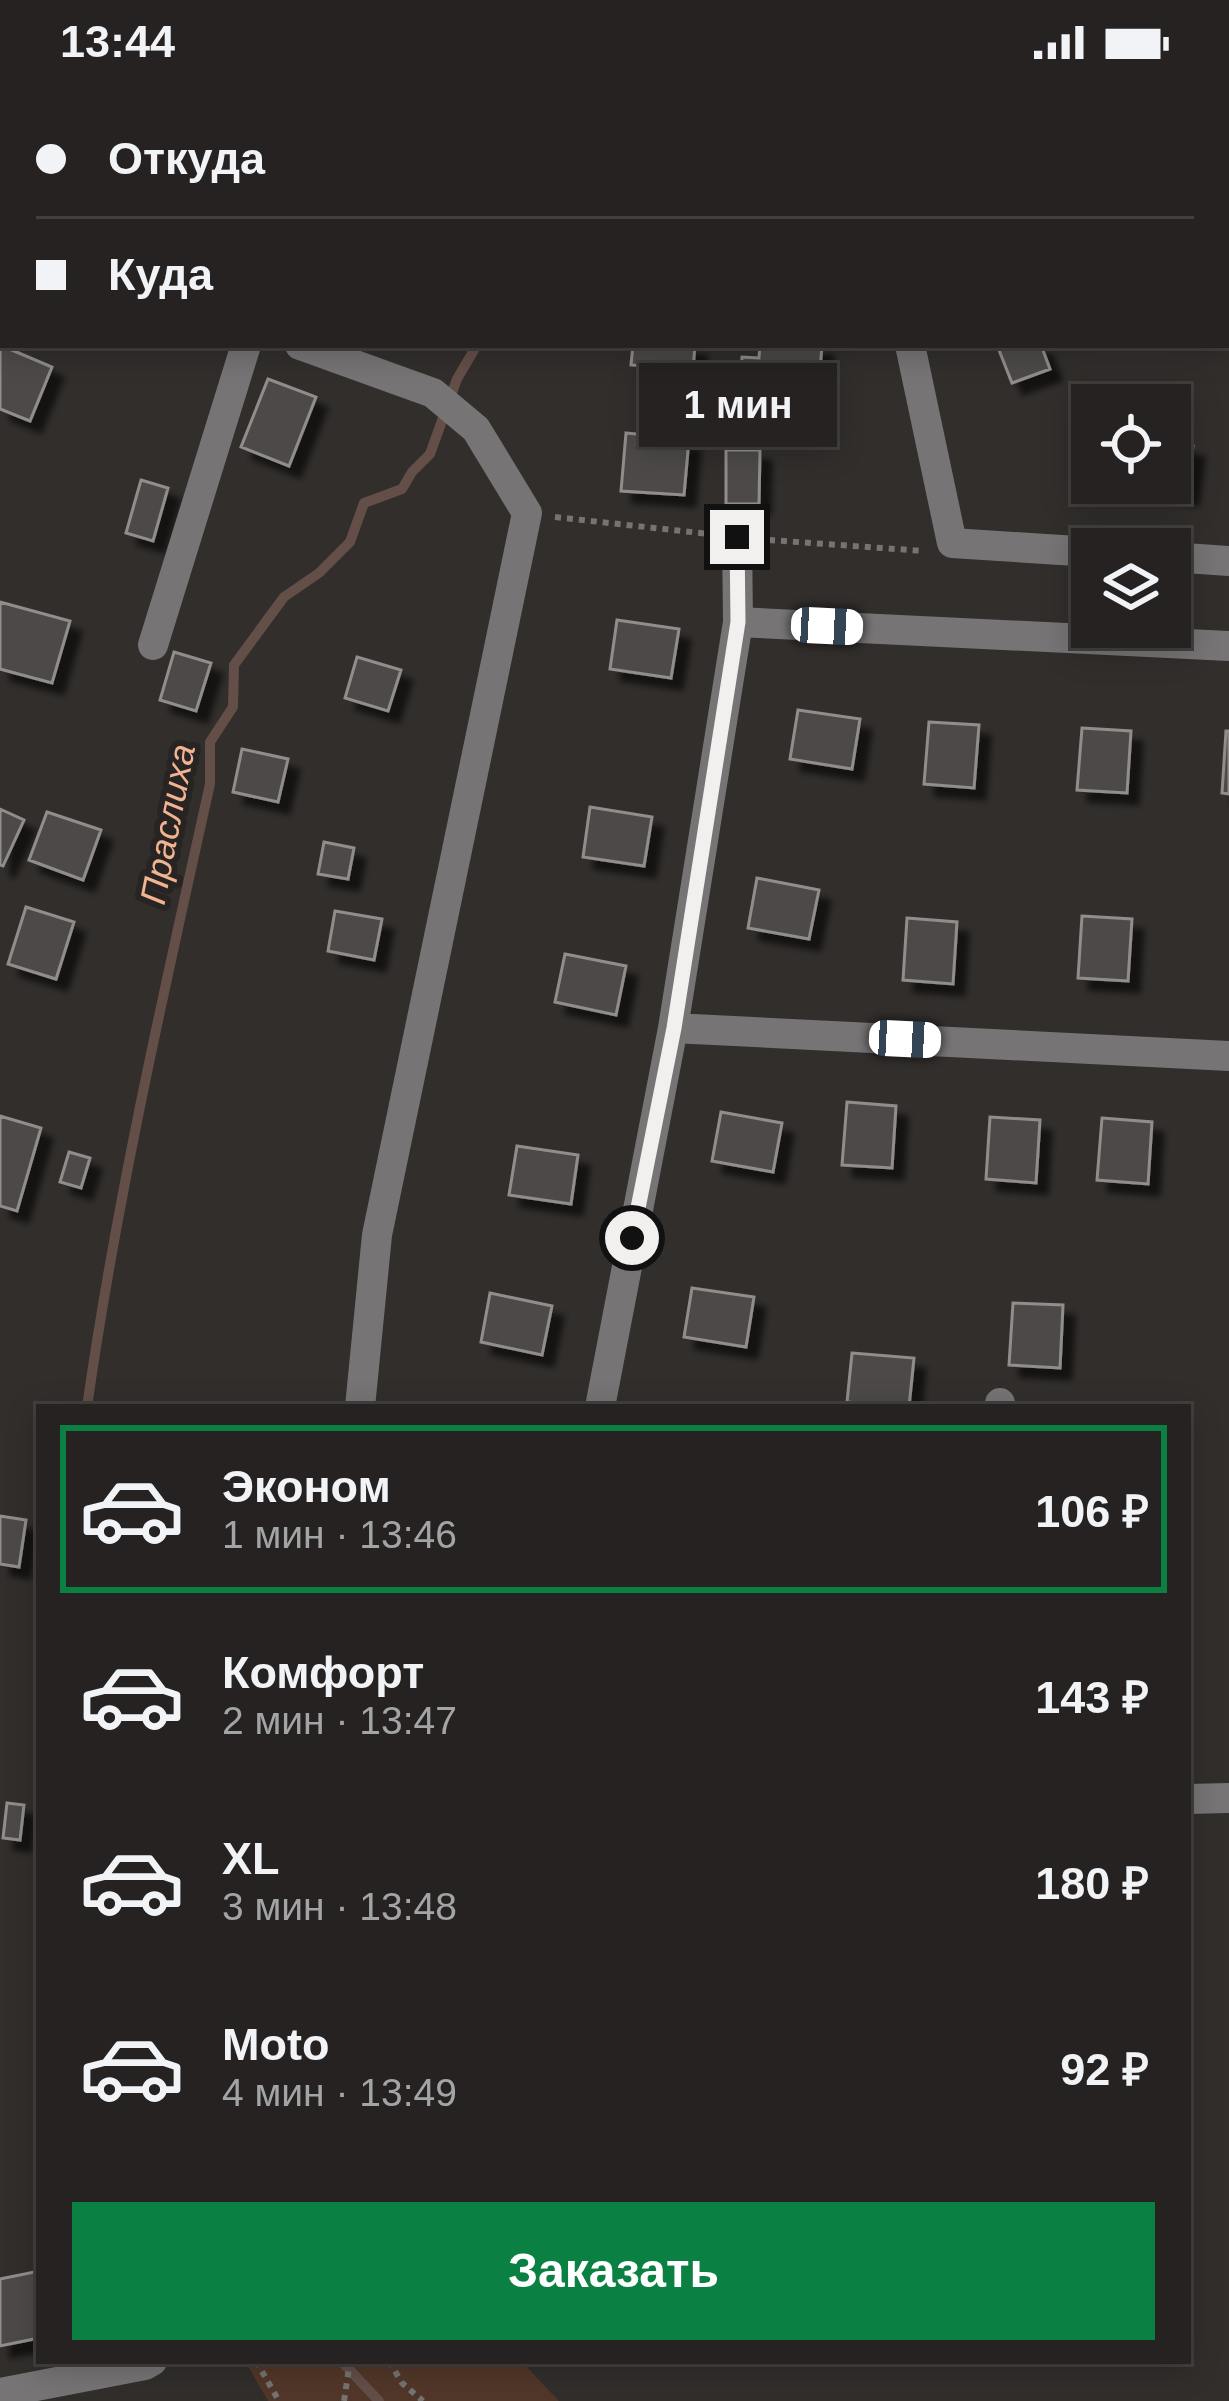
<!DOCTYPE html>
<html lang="ru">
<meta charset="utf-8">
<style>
body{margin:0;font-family:Helvetica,sans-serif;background:#312f2e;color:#f1f3f6;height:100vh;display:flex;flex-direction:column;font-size:45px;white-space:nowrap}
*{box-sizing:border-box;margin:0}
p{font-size:39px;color:#a3a4a5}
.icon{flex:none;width:66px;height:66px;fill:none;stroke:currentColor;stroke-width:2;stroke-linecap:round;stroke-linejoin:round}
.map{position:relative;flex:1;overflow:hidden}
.drawer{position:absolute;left:36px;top:1320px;width:1155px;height:960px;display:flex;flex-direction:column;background:#252221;border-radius:0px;box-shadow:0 6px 30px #0003,0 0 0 3px #423f3f}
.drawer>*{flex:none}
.top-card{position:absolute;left:0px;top:0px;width:1230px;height:264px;box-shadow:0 6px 30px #0003,0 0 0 3px #423f3f;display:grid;align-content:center;height:264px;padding:0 36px;background:#252221}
.buttons{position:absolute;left:1071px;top:300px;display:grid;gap:24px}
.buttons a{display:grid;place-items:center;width:120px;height:120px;border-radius:0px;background:#252221;box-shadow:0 6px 30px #0003,0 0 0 3px #423f3f;font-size:60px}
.end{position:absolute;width:54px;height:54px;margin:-27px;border:15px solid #f2f0ef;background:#111;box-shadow:0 0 0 6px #111}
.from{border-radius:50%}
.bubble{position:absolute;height:84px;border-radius:0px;background:#252221;box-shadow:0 6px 30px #0003,0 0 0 3px #423f3f;font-size:39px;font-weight:600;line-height:84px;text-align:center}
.car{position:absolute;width:36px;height:72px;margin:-36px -18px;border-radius:15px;box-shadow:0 0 9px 3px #0007;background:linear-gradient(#fff 24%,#345 0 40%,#fff 0 76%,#345 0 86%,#fff 0)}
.top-card b{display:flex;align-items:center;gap:42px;height:114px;font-size:45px}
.top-card b+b{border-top:3px solid #423f3f}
.top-card i{width:30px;height:30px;background:#f1f3f6}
ul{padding:21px 0 0;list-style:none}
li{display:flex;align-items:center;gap:36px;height:168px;margin:0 24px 18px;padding:0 12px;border:6px solid transparent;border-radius:0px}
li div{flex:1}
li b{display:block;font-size:45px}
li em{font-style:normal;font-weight:600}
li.on{border-color:#0b8043}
li>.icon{width:108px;height:108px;stroke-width:1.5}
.primary-button{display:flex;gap:24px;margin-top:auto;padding:24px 36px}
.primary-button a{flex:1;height:138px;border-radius:0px;background:#0b8043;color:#fff;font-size:48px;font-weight:600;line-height:138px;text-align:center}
.status{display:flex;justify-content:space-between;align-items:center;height:84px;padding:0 60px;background:#252221;direction:ltr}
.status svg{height:33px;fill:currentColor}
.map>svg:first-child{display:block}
</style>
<div class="status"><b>13:44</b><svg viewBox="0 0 49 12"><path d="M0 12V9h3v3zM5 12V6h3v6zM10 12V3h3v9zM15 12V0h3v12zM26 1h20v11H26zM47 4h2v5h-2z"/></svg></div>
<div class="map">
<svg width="1229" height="2317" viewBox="0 0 1229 2317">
<defs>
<filter id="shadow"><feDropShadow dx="11" dy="11" stdDeviation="3" flood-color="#0009"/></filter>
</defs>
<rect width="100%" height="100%" fill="#312e2c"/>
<!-- green -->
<path fill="#513729" d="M245,2277H521L559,2317H268Z"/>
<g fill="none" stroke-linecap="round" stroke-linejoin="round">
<!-- stream -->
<path stroke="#644e48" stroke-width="10" d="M527,3V0
M87,1323C117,1113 164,907 210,700V658L233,623L234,581L284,513L319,489L350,458L364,419L402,405L412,388L430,370L457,295L477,261
M341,2277L379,2317"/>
</g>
<!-- building -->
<path fill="#4d4a49" stroke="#918d8b" stroke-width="3" filter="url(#shadow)" d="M0,59L3,60V130L0,129Z
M0,261L52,283L30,337L0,325Z
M633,261H695L693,286L631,281Z
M760,261H822L818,313L801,312L799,331L757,328L758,308L740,307L742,273L759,274Z
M997,261H1041L1050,285L1012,299Z
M268,295L316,313L289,382L241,363Z
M626,349L689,355L684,411L621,407Z
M1170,359L1193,362L1187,410L1136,403L1137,399H1170Z
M726,366H760L759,420H726Z
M141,396L168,404L153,457L126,449Z
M0,518L70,537L52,599L0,585Z
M617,536L679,545L671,594L610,585Z
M174,568L211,579L196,627L160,616Z
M357,573L401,586L388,627L345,614Z
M798,626L860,635L852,685L790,675Z
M929,638L979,641L974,704L924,700Z
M1082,644L1131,647L1127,709L1077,706Z
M1226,647H1229V710L1222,709Z
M242,665L288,675L278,718L233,708Z
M590,723L652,733L644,782L583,773Z
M0,725L24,736L3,782L0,781Z
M47,728L101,746L83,796L29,776Z
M324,758L354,764L348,795L318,790Z
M757,794L819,806L809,855L748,844Z
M26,823L74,838L56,895L8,880Z
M335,827L382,835L374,876L328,867Z
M1082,832L1132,835L1128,897L1078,894Z
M907,834L957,838L953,900L903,896Z
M565,870L626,882L616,931L555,918Z
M847,1018L896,1022L892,1084L842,1081Z
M721,1028L782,1039L773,1088L712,1077Z
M0,1032L41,1044L17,1127L0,1122Z
M990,1033L1040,1036L1036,1099L986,1095Z
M1102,1034L1152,1038L1148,1100L1097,1096Z
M517,1062L578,1071L571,1120L509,1111Z
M69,1068L90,1074L81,1104L60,1098Z
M692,1204L754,1213L746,1263L684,1253Z
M490,1209L552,1222L542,1271L481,1258Z
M1013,1219L1063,1221L1060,1284L1009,1281Z
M852,1269L914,1274L909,1323L847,1318Z
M0,1432L26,1436L19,1483L0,1480Z
M7,1719L24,1721L20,1756L3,1754Z
M39,2187V2254L0,2262V2195Z"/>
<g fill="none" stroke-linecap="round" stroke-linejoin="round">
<!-- path -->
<path stroke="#767372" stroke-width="6" stroke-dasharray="6 6" stroke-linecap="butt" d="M555,433L709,450
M769,456L924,467
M256,2277L279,2317
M389,2277L402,2299L423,2317
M344,2317L350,2277"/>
<!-- minor -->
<path stroke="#767474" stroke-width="30" d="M855,0L856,3
M0,170L3,171
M300,261L433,309L476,345L527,429L377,1151L360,1323
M910,261L952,459L1092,468
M1170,473L1229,477
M738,538L1229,562
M153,561L246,261
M673,944L1229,972
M600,1323L673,944L738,538L737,453
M1000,1323V1319
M1188,1715L1229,1714
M0,2309L145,2281L152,2277"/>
</g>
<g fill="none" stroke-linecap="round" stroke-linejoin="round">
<!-- route -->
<path stroke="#f2f0ef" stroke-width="15" d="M632,1154L674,944L738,538L737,453"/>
</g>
<g text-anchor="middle" stroke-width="12" stroke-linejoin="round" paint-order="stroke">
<!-- water labels -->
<g font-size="36" font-style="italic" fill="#f2b391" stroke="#272423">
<text transform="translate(167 740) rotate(-79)" y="13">Праслиха</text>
</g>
</g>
</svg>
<div class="buttons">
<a><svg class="icon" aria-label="locate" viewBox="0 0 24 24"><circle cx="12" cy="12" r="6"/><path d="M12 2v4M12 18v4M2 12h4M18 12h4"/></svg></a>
<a><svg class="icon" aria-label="layers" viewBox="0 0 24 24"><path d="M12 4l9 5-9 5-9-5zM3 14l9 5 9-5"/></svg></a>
</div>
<i class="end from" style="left:632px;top:1154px"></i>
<i class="end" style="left:737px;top:453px"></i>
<div class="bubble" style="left:639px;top:279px;width:198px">1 мин</div>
<i class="car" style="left:827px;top:542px;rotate:93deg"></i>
<i class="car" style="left:905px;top:955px;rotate:93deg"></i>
<div class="top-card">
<b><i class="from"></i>Откуда</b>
<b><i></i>Куда</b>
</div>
<section class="drawer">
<ul>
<li class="on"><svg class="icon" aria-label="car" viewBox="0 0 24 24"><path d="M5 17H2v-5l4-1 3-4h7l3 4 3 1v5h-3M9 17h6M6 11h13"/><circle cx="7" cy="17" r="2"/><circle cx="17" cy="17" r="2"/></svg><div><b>Эконом</b><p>1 мин · 13:46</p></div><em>106 ₽</em></li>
<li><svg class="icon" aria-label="car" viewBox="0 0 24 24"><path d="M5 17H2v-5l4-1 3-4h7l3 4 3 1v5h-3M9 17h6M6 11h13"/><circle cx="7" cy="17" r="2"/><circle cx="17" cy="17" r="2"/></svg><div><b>Комфорт</b><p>2 мин · 13:47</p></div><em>143 ₽</em></li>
<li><svg class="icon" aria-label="car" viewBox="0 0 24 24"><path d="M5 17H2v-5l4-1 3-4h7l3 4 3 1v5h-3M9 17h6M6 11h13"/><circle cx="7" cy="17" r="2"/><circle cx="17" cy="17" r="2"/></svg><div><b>XL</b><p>3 мин · 13:48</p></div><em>180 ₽</em></li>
<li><svg class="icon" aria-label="car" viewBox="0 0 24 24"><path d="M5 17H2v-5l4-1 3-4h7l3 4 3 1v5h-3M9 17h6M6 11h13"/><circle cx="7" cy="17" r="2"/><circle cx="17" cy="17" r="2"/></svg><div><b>Moto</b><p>4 мин · 13:49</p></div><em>92 ₽</em></li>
</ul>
<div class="primary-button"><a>Заказать</a></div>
</section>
</div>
